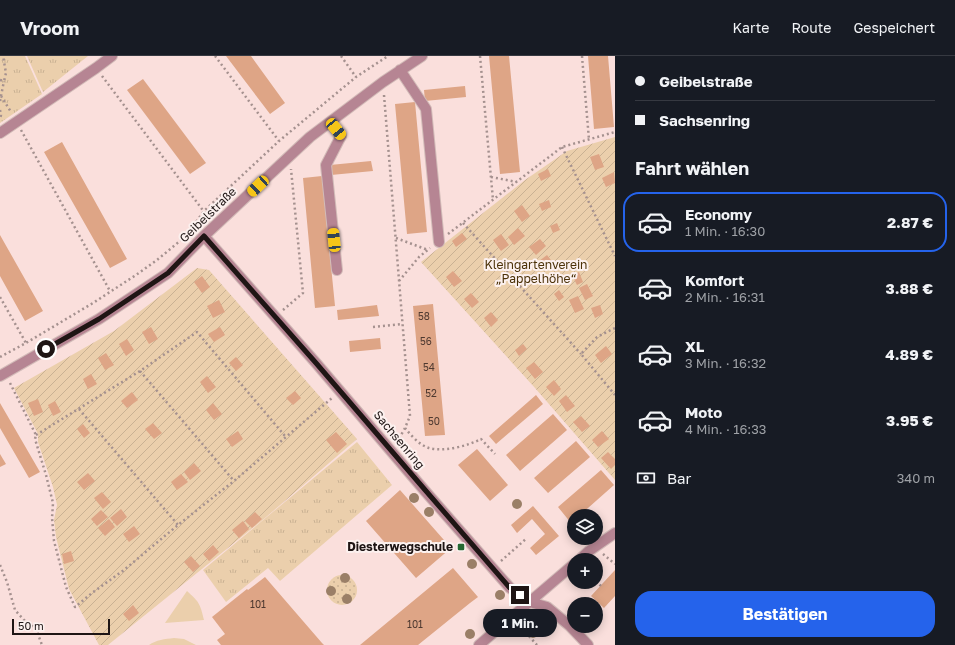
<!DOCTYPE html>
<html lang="de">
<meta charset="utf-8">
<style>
body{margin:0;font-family:"Golos Text",sans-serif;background:#20242c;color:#f1f3f6;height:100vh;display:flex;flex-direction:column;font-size:15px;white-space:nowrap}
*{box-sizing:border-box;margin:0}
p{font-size:13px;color:#9ea1a6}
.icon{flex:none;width:22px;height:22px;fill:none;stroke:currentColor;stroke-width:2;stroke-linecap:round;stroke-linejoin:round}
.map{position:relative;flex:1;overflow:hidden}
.sheet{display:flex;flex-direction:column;background:#171b24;width:340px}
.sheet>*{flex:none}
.hud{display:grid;align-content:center;height:88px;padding:0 20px;background:#171b24}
.buttons{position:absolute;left:567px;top:453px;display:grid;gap:8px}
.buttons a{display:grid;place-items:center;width:36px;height:36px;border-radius:50%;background:#171b24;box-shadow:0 2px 10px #0003;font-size:20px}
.scale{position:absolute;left:12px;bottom:10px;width:98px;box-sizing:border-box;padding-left:4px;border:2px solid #1e1514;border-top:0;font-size:11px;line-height:14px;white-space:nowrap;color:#1e1514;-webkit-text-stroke:3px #fcf1ef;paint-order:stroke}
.end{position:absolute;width:18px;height:18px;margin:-9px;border:5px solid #1e1514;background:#fff;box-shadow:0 0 0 2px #fff}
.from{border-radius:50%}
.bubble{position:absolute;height:28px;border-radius:14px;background:#171b24;box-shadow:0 2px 10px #0003;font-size:13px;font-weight:700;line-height:28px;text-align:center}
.car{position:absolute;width:12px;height:24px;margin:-12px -6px;border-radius:5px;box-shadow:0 0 3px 1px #0007;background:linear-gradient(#f5c518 24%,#345 0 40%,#f5c518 0 76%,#345 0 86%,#f5c518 0)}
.hud b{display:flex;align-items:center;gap:14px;height:38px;font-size:15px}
.hud b+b{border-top:1px solid #363941}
.hud i{width:10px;height:10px;background:#f1f3f6}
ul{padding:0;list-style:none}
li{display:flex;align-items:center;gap:12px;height:60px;margin:0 8px 6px;padding:0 12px;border:2px solid transparent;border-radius:16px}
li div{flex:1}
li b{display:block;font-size:15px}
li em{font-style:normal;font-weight:700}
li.current{border-color:#2563eb}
li>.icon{width:36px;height:36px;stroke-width:1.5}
h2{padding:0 20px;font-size:18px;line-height:48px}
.pay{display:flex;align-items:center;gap:10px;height:44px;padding:0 20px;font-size:15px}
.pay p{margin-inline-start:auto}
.button{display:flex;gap:8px;margin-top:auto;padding:8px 20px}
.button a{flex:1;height:46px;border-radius:16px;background:#2563eb;color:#fff;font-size:16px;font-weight:700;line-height:46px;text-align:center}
header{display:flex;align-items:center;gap:24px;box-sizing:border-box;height:56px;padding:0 20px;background:#171b24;border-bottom:1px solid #363941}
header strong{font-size:19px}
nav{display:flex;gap:22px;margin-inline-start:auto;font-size:14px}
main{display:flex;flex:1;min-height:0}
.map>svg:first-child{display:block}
</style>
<header>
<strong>Vroom</strong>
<nav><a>Karte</a><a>Route</a><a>Gespeichert</a></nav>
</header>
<main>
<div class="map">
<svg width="615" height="589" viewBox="0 0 615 589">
<defs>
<pattern id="grass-dots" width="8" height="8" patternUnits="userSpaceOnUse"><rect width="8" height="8" fill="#ebcfac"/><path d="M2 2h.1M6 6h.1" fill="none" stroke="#c9b193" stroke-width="1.8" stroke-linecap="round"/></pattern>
<pattern id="park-tufts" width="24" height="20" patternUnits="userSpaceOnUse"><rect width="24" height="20" fill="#ebcfac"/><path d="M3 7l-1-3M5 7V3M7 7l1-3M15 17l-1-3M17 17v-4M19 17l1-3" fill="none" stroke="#c9b193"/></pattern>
<pattern id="garden-furrows" width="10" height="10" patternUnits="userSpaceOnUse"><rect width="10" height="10" fill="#ebcfac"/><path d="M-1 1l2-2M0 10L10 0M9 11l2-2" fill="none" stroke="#c9b193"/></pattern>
</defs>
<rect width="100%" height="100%" fill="#fadfdc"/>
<!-- grass -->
<path fill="url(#grass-dots)" d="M327 534a15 15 0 1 1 30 0a15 15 0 1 1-30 0Z"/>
<!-- park -->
<path fill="url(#park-tufts)" d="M0,0H25L42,38L0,67Z
M27,0H88L43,36Z
M357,386L392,429L280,525L268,512L226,546L203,514Z"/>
<!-- garden -->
<path fill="url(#garden-furrows)" d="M615,81V424L535,332L421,206L525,124L567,95Z
M197,212L209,214L357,383L265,462L108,589H99L69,533L56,481L54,464L57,449L53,431L38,386V378L14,332L114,275Z"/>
<!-- pitch -->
<path fill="#ebcfac" d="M187,535C199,546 200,547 204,564L165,567Z
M174,582L184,583L196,589H149C156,584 165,583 174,582Z"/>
<!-- building -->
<path fill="#dea586" d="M226,0H251L285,47L270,58Z
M489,0H509L520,116L500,118Z
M588,0H608L614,71L594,73Z
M143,23L206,107L190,118L127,34Z
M465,30L466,41L425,45L424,34Z
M415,46L427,176L407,178L395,48Z
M62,86L127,203L110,212L44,96Z
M599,98L604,111L595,114L590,101Z
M371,105L373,115L331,119L330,109Z
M548,113L551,120L541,125L538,118Z
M614,116L615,127L606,131L602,122Z
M322,120L335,250L315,252L303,122Z
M549,144L551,151L542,155L539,148Z
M522,149L530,160L522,166L514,155Z
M557,167L560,174L553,177L550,170Z
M518,172L525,180L514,189L508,181Z
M462,177L467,183L456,191L452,185Z
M501,178L509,189L501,195L493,184Z
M0,179L43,255L25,265L0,220Z
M540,183L546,190L536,199L529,191Z
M547,199L554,208L547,214L539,205Z
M453,215L462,225L454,231L446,221Z
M579,216L583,226L577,229L572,219Z
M202,220L210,231L202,237L194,226Z
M587,228L593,240L585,244L579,232Z
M559,234L564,241L559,245L554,238Z
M471,237L479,246L472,252L464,243Z
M578,240L584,253L575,257L569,244Z
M219,244L225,256L213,262L207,250Z
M433,248L445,379L425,380L413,250Z
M377,249L379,260L338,264L337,254Z
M600,249L603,258L595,262L591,252Z
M491,256L498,264L491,271L484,262Z
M151,271L158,283L149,288L142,276Z
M220,271L225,279L214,286L208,278Z
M380,282L381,293L350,296L349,285Z
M127,283L134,294L126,300L119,288Z
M523,288L527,293L519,300L515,294Z
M606,290L612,298L601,307L595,299Z
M106,297L114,309L105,314L98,302Z
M236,301L243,309L236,315L229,307Z
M534,306L543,316L535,323L526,312Z
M91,318L97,328L88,333L83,323Z
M207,320L216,331L208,337L200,326Z
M554,324L561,333L554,340L546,331Z
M295,335L301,342L293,349L286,342Z
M132,336L138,344L127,352L121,345Z
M536,339L543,348L496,388L489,380Z
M566,339L575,350L567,356L559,345Z
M38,343L43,356L34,360L28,347Z
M55,345L61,356L53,360L48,349Z
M0,347L40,416L29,422L0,372Z
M213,347L222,358L214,364L206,354Z
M553,358L567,374L520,415L506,399Z
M581,360L590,370L582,376L573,366Z
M153,367L162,377L154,383L145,373Z
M83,368L90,377L84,382L77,373Z
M238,375L243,383L232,391L226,383Z
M602,375L609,383L598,391L592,384Z
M336,376L347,388L337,397L326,384Z
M576,385L590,401L548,437L534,422Z
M477,393L508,429L490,445L458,409Z
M608,396L615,403V409L611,413L601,402Z
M0,398L6,408L0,411Z
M194,407L201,415L190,424L184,416Z
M601,414L614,429L579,460H574V464L571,467L558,451Z
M88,417L95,425L84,434L77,426Z
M181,418L188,426L177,434L171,426Z
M400,434L451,492L416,522L366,465Z
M102,436L111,446L103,453L94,442Z
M533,450L559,480L536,499L530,492L545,478L532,463L517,477L511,469Z
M121,453L127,461L117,470L110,462Z
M101,454L108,461L97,470L91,463Z
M255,456L262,463L252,472L245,465Z
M109,463L115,471L105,480L98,472Z
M243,465L249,473L239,482L232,474Z
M134,470L140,478L129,486L123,478Z
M213,489L219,496L209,505L203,498Z
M71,495L74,505L64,508L62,498Z
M191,500L200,510L193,516L184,506Z
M453,512L478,541L470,547L418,589H360Z
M615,514V540L604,552L591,540Z
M265,521L322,587L324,589H221L217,584L225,578L212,561L247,533L248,534Z
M133,549L139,557L129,565L123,558Z"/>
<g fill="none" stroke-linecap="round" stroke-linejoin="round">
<!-- minor casing -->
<g stroke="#d2bbb8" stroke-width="12">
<path id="minor" d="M400,14L426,53L439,186
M330,66L341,80L326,109L337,214
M0,77L96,12L112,0
M204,180L316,307L425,435L510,532L530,546L547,551L570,570L588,589
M0,320L99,263L168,217L204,180L310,81L383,26L422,0
M579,504L589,495L615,477
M479,589L574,508"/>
</g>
<!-- path -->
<path stroke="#a5918f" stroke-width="2.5" stroke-dasharray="2 3" stroke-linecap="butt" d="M215,0L279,85
M341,0L356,21
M480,0L493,144
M582,0L589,84
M102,20L208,161
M0,24L4,25L6,17L3,0
M384,39L410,360L405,372L397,386
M1,40L11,56
M0,45L4,25
M0,54L1,59L0,63
M21,74L110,235
M562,91L615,200
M491,121L517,126
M463,167L581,298
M448,178L562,91L615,76
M396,182L428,194
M399,225L419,201L430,192
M0,241L26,287
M283,254L303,237L291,113
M373,271L402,268
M615,272L597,281L581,298L615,339
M0,301L26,287L93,247L136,219L157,204L186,180L204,155L279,85L356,21L388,0
M140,315L234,425
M10,327L36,379L35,383L46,419L53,447L52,462L54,485L66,531L75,551L92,537L124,514L178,469L234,425L332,342
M79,353L91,367L178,469
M405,372C411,379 419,389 429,392C444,396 468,390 481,383L495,398
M36,379L140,315L197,276L285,380
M603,498L615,508
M501,505L527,482
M0,509L7,526L15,554L24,564L36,573L42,589
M596,525L601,530
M519,569L537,589"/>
<!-- minor -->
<use href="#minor" stroke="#b68593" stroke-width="10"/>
</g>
<!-- trees -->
<g fill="#9a7f67">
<circle cx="414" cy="442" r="5"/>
<circle cx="517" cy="448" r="5"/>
<circle cx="429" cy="456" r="5"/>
<circle cx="472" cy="508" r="5"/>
<circle cx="345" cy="522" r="5"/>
<circle cx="331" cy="535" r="5"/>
<circle cx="500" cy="539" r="5"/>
<circle cx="347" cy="543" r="5"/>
<circle cx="533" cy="577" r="5"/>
<circle cx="470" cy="578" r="5"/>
</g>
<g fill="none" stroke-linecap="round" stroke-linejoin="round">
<!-- route -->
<path stroke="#1e1514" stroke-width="5" d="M46,293L99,263L168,217L204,180L316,307L426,435L510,532L520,539"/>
</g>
<!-- markers -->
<rect fill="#266832" stroke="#fcf1ef" stroke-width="1.5" x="457" y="487" width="8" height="8" rx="2"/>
<g text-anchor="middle" stroke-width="4" stroke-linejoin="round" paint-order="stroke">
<!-- number labels -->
<g font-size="10" fill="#4e3930">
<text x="424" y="264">58</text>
<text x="426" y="289">56</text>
<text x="429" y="315">54</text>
<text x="431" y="341">52</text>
<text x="434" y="369">50</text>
<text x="258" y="552">101</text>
<text x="415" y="572">101</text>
</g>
<!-- street labels -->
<g font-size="12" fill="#1e1514" stroke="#fcf1ef">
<text transform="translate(208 159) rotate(-44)" y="4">Geibelstraße</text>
<text transform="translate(399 384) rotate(50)" y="4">Sachsenring</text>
</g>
<!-- park labels -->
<g font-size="12" fill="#4b3107" stroke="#fcf1ef">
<text x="536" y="213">Kleingartenverein<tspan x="536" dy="14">„Pappelhöhe“</tspan></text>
</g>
<!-- poi labels -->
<g font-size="12" font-weight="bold" fill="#1e1514" stroke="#fcf1ef" text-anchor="end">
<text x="453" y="495">Diesterwegschule</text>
</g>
</g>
</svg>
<div class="buttons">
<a><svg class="icon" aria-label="layers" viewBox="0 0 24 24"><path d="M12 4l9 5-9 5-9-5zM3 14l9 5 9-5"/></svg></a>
<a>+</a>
<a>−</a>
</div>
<div class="scale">50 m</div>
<i class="end from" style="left:46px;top:293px"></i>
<i class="end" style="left:520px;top:539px"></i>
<div class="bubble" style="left:483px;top:553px;width:74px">1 Min.</div>
<i class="car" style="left:336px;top:73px;rotate:141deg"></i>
<i class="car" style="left:258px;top:130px;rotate:227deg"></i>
<i class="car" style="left:334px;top:184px;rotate:354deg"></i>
</div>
<section class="sheet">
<div class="hud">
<b><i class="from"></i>Geibelstraße</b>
<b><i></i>Sachsenring</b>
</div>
<h2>Fahrt wählen</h2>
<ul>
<li class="current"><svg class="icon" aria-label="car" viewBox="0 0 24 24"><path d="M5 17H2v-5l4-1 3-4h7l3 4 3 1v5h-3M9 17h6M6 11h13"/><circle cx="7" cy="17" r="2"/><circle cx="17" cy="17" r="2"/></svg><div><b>Economy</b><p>1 Min. · 16:30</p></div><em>2.87 €</em></li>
<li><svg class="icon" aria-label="car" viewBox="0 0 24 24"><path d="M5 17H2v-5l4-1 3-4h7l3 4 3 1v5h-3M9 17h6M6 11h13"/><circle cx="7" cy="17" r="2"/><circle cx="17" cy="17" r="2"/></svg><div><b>Komfort</b><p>2 Min. · 16:31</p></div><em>3.88 €</em></li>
<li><svg class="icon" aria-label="car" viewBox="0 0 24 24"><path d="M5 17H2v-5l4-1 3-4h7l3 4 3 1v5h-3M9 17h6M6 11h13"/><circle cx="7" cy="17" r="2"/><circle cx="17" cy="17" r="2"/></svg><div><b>XL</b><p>3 Min. · 16:32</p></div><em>4.89 €</em></li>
<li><svg class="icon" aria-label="car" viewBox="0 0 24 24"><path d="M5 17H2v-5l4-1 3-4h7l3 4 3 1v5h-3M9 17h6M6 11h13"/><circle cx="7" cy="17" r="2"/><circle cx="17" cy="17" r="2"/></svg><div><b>Moto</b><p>4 Min. · 16:33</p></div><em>3.95 €</em></li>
</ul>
<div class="pay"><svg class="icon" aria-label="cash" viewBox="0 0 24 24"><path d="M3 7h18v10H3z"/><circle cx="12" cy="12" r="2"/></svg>Bar<p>340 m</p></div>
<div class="button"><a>Bestätigen</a></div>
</section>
</main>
